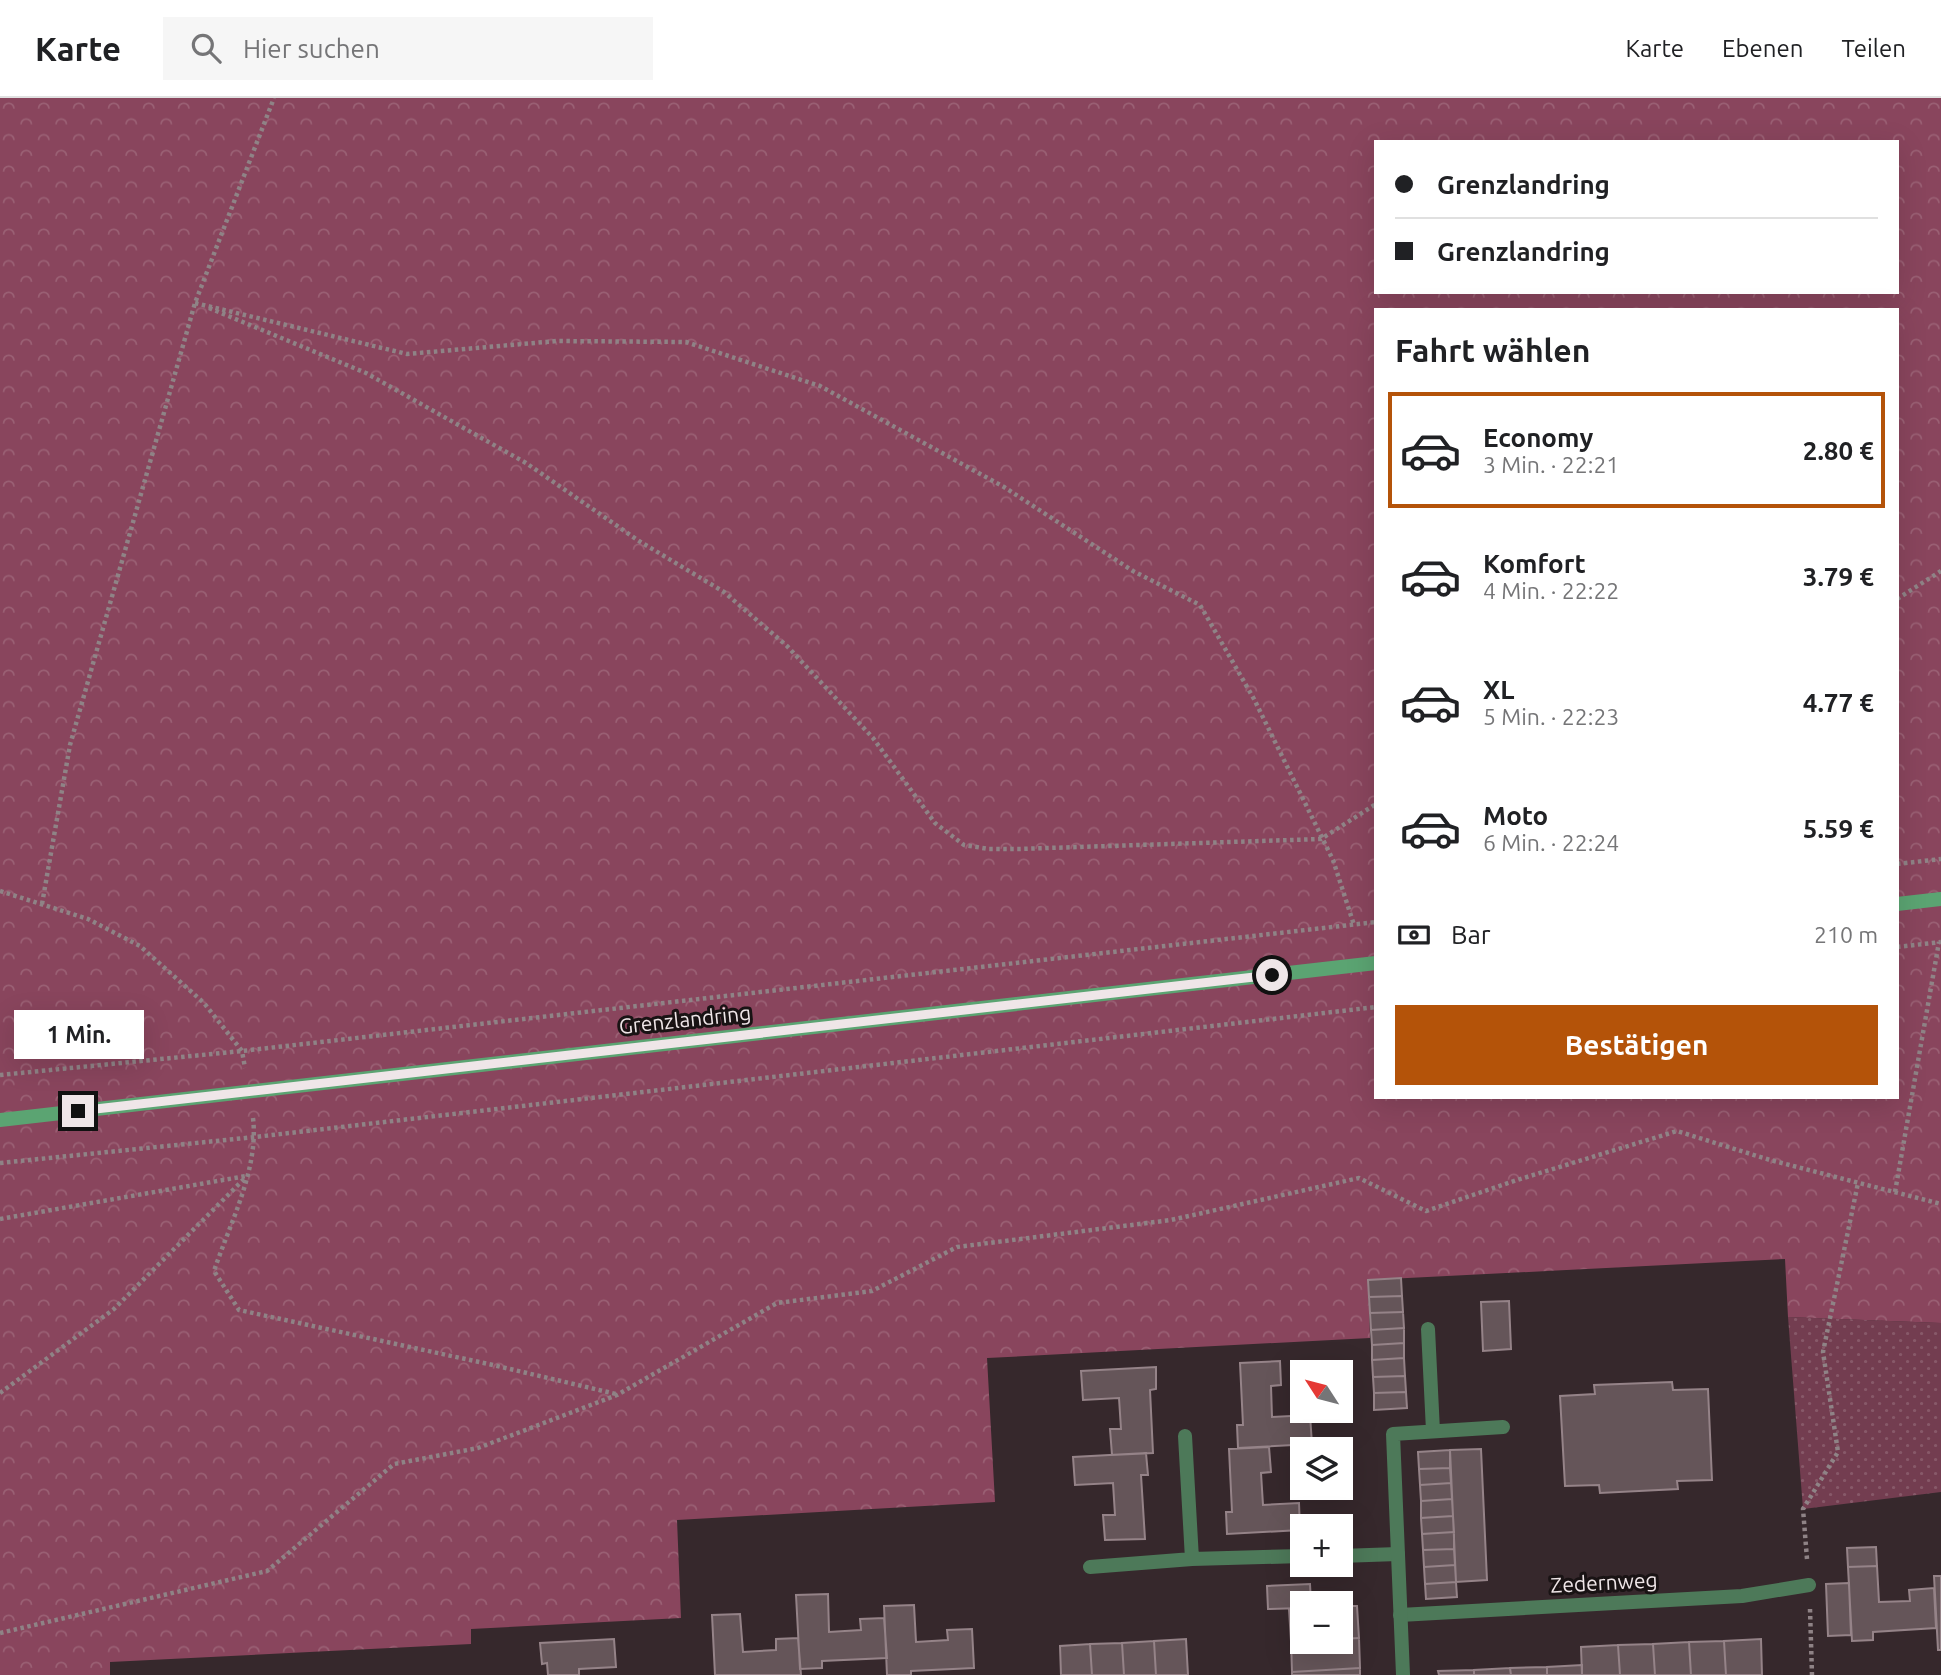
<!DOCTYPE html>
<html lang="de">
<meta charset="utf-8">
<style>
body{margin:0;font-family:Ubuntu,sans-serif;background:#f6f6f6;color:#202124;height:100vh;display:flex;flex-direction:column;font-size:26px;white-space:nowrap}
*{box-sizing:border-box;margin:0}
p{font-size:23px;color:#757577}
.icon{flex:none;width:38px;height:38px;fill:none;stroke:currentColor;stroke-width:2;stroke-linecap:round;stroke-linejoin:round}
.map{position:relative;flex:1;overflow:hidden}
.side{position:absolute;left:1374px;top:210px;width:525px;height:791px;display:flex;flex-direction:column;background:#fff;border-radius:0px;box-shadow:0 7px 28px #0002}
.side>*{flex:none}
.top-card{position:absolute;left:1374px;top:42px;width:525px;height:154px;border-radius:0px;box-shadow:0 7px 28px #0002;display:grid;align-content:center;height:154px;padding:0 21px;background:#fff}
.needle{width:46px;rotate:306deg}
.fabs{position:absolute;left:1290px;top:1262px;display:grid;gap:14px}
.fabs a{display:grid;place-items:center;width:63px;height:63px;border-radius:0px;background:#fff;box-shadow:0 7px 28px #0002;font-size:35px}
.end{position:absolute;width:32px;height:32px;margin:-16px;border:9px solid #efe6e8;background:#111;box-shadow:0 0 0 4px #111}
.from{border-radius:50%}
.bubble{position:absolute;height:49px;border-radius:0px;background:#fff;box-shadow:0 7px 28px #0002;font-size:23px;font-weight:600;line-height:49px;text-align:center}
.top-card b{display:flex;align-items:center;gap:24px;height:66px;font-size:26px}
.top-card b+b{border-top:2px solid #e0e0e0}
.top-card i{width:18px;height:18px;background:#202124}
ul{padding:0;list-style:none}
li{display:flex;align-items:center;gap:21px;height:116px;margin:0 14px 10px;padding:0 7px;border:4px solid transparent;border-radius:0px}
li div{flex:1}
li b{display:block;font-size:26px}
li em{font-style:normal;font-weight:600}
li.current{border-color:#b45309}
li>.icon{width:63px;height:63px;stroke-width:1.5}
h2{padding:0 21px;font-size:32px;line-height:84px}
.pay{display:flex;align-items:center;gap:18px;height:77px;padding:0 21px;font-size:26px}
.pay p{margin-inline-start:auto}
.action{display:flex;gap:14px;margin-top:auto;padding:14px 21px}
.action a{flex:1;height:80px;border-radius:0px;background:#b45309;color:#fff;font-size:28px;font-weight:600;line-height:80px;text-align:center}
header{display:flex;align-items:center;gap:42px;box-sizing:border-box;height:98px;padding:0 35px;background:#fff;border-bottom:2px solid #e0e0e0}
header strong{font-size:33px}
nav{display:flex;gap:38px;margin-inline-start:auto;font-size:24px}
.search{width:490px;height:63px;background:#f6f6f6;display:flex;align-items:center;gap:18px;box-sizing:border-box;padding:0 24px;border-radius:0px;color:#757577;font-size:26px}
.map>svg:first-child{display:block}
</style>
<header>
<strong>Karte</strong>
<div class="search"><svg class="icon" aria-label="search" viewBox="0 0 24 24"><circle cx="10" cy="10" r="6"/><path d="M15 15l6 6"/></svg>Hier suchen</div>
<nav><a>Karte</a><a>Ebenen</a><a>Teilen</a></nav>
</header>
<div class="map">
<svg width="1941" height="1577" viewBox="0 0 1941 1577">
<defs>
<pattern id="grass-dots" width="8" height="8" patternUnits="userSpaceOnUse" patternTransform="scale(1.75)"><rect width="8" height="8" fill="#733d50"/><path d="M2 2h.1M6 6h.1" fill="none" stroke="#875969" stroke-width="1.8" stroke-linecap="round"/></pattern>
<pattern id="forest-crowns" width="20" height="18" patternUnits="userSpaceOnUse" patternTransform="scale(1.75)"><rect width="20" height="18" fill="#89455d"/><path d="M2 6a3 3 0 1 1 6 0M12 15a3 3 0 1 1 6 0" fill="none" stroke="#9a6074"/></pattern>
</defs>
<rect width="100%" height="100%" fill="#36282c"/>
<!-- grass -->
<path fill="url(#grass-dots)" d="M1788,1219L1941,1225V1394L1803,1411Z"/>
<!-- forest -->
<path fill="url(#forest-crowns)" fill-rule="evenodd" d="M0,0H1941V1225L1788,1219L1785,1161L1368,1182L1370,1240L987,1260L995,1404L677,1422L681,1520L471,1531V1546L110,1564V1577H0ZM1376,44H1897V194H1376ZM1376,212H1897V999H1376Z"/>
<!-- building -->
<path fill="#655559" stroke="#958388" stroke-width="2" d="M1401,1180L1402,1198L1369,1199L1368,1182Z
M1402,1198L1403,1214L1370,1215L1369,1199Z
M1509,1203L1511,1251L1483,1253L1481,1204Z
M1403,1214L1404,1230L1371,1232L1370,1215Z
M1404,1230V1245L1372,1247L1371,1232Z
M1404,1245V1260L1372,1262V1247Z
M1404,1260L1405,1278L1373,1279L1372,1262Z
M1280,1263L1281,1287L1271,1288L1272,1319L1310,1317L1312,1346L1238,1350L1237,1327H1243L1240,1265Z
M1156,1269V1291L1150,1292L1153,1355L1112,1357L1110,1331H1121L1119,1300L1083,1302L1081,1273Z
M1405,1278L1406,1294L1374,1295L1373,1279Z
M1672,1284L1673,1292L1708,1291L1712,1382L1677,1383L1678,1391L1600,1395L1599,1387L1565,1388L1560,1298L1595,1296L1594,1287Z
M1406,1294L1407,1310L1374,1312V1295Z
M1269,1349L1271,1374L1261,1375L1263,1407L1299,1405L1300,1432L1227,1436L1226,1414H1232L1229,1351Z
M1481,1351L1487,1482L1456,1484L1450,1352Z
M1450,1352V1370L1419,1371L1418,1354Z
M1146,1355L1148,1377H1141L1145,1441L1105,1442L1103,1417H1115L1113,1385L1075,1387L1073,1359Z
M1450,1370L1451,1385L1420,1387L1419,1371Z
M1451,1385L1452,1401L1421,1403L1420,1387Z
M1452,1401L1453,1418L1421,1420V1403Z
M1453,1418L1454,1434L1422,1436L1421,1420Z
M1454,1434V1451L1423,1452L1422,1436Z
M1876,1449L1877,1468L1848,1469L1847,1450Z
M1454,1451L1455,1467L1424,1469L1423,1452Z
M1455,1467L1456,1484L1425,1486L1424,1469Z
M1877,1468L1879,1504L1910,1503L1909,1492L1934,1490L1936,1530L1873,1534V1542L1852,1543L1848,1469Z
M1934,1478H1941V1552H1938Z
M1456,1484L1457,1499L1426,1501L1425,1486Z
M1849,1485L1851,1537L1828,1538L1826,1486Z
M1310,1486L1311,1505H1302V1510L1268,1511L1267,1488Z
M828,1496L829,1534L861,1532L860,1521L884,1520L887,1560L822,1563V1570L800,1571L796,1497Z
M914,1507L916,1544L948,1542L947,1532L972,1531L974,1570L911,1573V1577H887L884,1508Z
M1340,1508H1357L1359,1540L1340,1541Z
M1302,1510V1543H1291L1289,1511Z
M740,1516L743,1554L776,1552V1541L798,1540L801,1577H715L712,1517Z
M1359,1540L1360,1570L1292,1574L1291,1543L1340,1544V1541Z
M614,1541L616,1569L579,1571V1577H548L547,1565L542,1566L540,1545Z
M1186,1541L1188,1577H1156L1154,1543Z
M1761,1541L1762,1577H1726L1724,1543Z
M1154,1543L1156,1577H1124L1122,1545Z
M1724,1543L1726,1577H1691L1689,1544Z
M1689,1544L1691,1577H1655L1653,1546Z
M1122,1545L1124,1577H1092L1090,1546Z
M1090,1546L1092,1577H1061L1060,1548Z
M1653,1546L1655,1577H1620L1618,1547Z
M1618,1547L1620,1577H1582L1581,1549Z
M1582,1567V1577H1547V1569Z
M1547,1569V1577H1511L1510,1570Z
M1360,1570V1577H1292V1574Z
M1510,1570L1511,1577H1474V1572Z
M1474,1572V1577H1439L1438,1573Z"/>
<g fill="none" stroke-linecap="round" stroke-linejoin="round">
<!-- path -->
<path stroke="#8f8386" stroke-width="4.5" stroke-dasharray="3.5 3.5" stroke-linecap="butt" d="M195,205L407,256L557,243L686,244L820,288L1004,389L1133,473L1200,507L1254,601L1333,762L1354,827
M209,210L366,275L526,365L639,443L724,494L787,548L873,640L935,725L964,747L989,751H1018L1321,741L1376,706
M1897,501L1941,473
M1897,766L1941,761
M0,793L88,821L140,848L204,905L242,953L245,970
M42,806L70,647L195,205L274,0
M1897,849L1941,844
M0,977L242,953L1376,824
M253,1020C259,1071 230,1125 214,1173L239,1212L493,1267L616,1296
M0,1065L255,1039L1376,909
M1895,1094L1939,844
M0,1121L246,1078
M0,1295L114,1211L244,1081
M1807,1461L1803,1411L1838,1354L1823,1254L1858,1085
M1810,1511L1812,1577
M0,1535L267,1473L394,1366L478,1350L617,1297L777,1205L872,1193L957,1149L1171,1122L1359,1080L1426,1113L1517,1082L1677,1033L1770,1062L1941,1106"/>
<!-- service -->
<path stroke="#4d7959" stroke-width="14" d="M1185,1338L1192,1461
M1340,1458L1398,1456
M1090,1469L1192,1461L1302,1458
M1400,1517L1742,1498L1809,1487"/>
<!-- minor -->
<path stroke="#4d7959" stroke-width="14" d="M1428,1231L1433,1333
M1403,1577L1393,1336L1503,1329"/>
<!-- secondary -->
<path stroke="#5ba472" stroke-width="14" d="M1897,806L1941,801
M0,1022L1376,865"/>
</g>
<g fill="none" stroke-linecap="round" stroke-linejoin="round">
<!-- route -->
<path stroke="#efe6e8" stroke-width="9" d="M78,1013L1272,877"/>
</g>
<g text-anchor="middle" stroke-width="6" stroke-linejoin="round" paint-order="stroke">
<!-- street labels -->
<g font-size="21" fill="#efe6e8" stroke="#191314">
<text transform="translate(685 922) rotate(-6)" y="7">Grenzlandring</text>
<text transform="translate(1604 1485) rotate(-3)" y="7">Zedernweg</text>
</g>
</g>
</svg>
<div class="fabs">
<a><svg class="needle" viewBox="-14 -14 28 28"><path d="M0-13l5 13h-10z" fill="#e53935"/><path d="M0 13l5-13h-10z" fill="#757577"/></svg></a>
<a><svg class="icon" aria-label="layers" viewBox="0 0 24 24"><path d="M12 4l9 5-9 5-9-5zM3 14l9 5 9-5"/></svg></a>
<a>+</a>
<a>−</a>
</div>
<i class="end from" style="left:1272px;top:877px"></i>
<i class="end" style="left:78px;top:1013px"></i>
<div class="bubble" style="left:14px;top:912px;width:130px">1 Min.</div>
<div class="top-card">
<b><i class="from"></i>Grenzlandring</b>
<b><i></i>Grenzlandring</b>
</div>
<section class="side">
<h2>Fahrt wählen</h2>
<ul>
<li class="current"><svg class="icon" aria-label="car" viewBox="0 0 24 24"><path d="M5 17H2v-5l4-1 3-4h7l3 4 3 1v5h-3M9 17h6M6 11h13"/><circle cx="7" cy="17" r="2"/><circle cx="17" cy="17" r="2"/></svg><div><b>Economy</b><p>3 Min. · 22:21</p></div><em>2.80 €</em></li>
<li><svg class="icon" aria-label="car" viewBox="0 0 24 24"><path d="M5 17H2v-5l4-1 3-4h7l3 4 3 1v5h-3M9 17h6M6 11h13"/><circle cx="7" cy="17" r="2"/><circle cx="17" cy="17" r="2"/></svg><div><b>Komfort</b><p>4 Min. · 22:22</p></div><em>3.79 €</em></li>
<li><svg class="icon" aria-label="car" viewBox="0 0 24 24"><path d="M5 17H2v-5l4-1 3-4h7l3 4 3 1v5h-3M9 17h6M6 11h13"/><circle cx="7" cy="17" r="2"/><circle cx="17" cy="17" r="2"/></svg><div><b>XL</b><p>5 Min. · 22:23</p></div><em>4.77 €</em></li>
<li><svg class="icon" aria-label="car" viewBox="0 0 24 24"><path d="M5 17H2v-5l4-1 3-4h7l3 4 3 1v5h-3M9 17h6M6 11h13"/><circle cx="7" cy="17" r="2"/><circle cx="17" cy="17" r="2"/></svg><div><b>Moto</b><p>6 Min. · 22:24</p></div><em>5.59 €</em></li>
</ul>
<div class="pay"><svg class="icon" aria-label="cash" viewBox="0 0 24 24"><path d="M3 7h18v10H3z"/><circle cx="12" cy="12" r="2"/></svg>Bar<p>210 m</p></div>
<div class="action"><a>Bestätigen</a></div>
</section>
</div>
